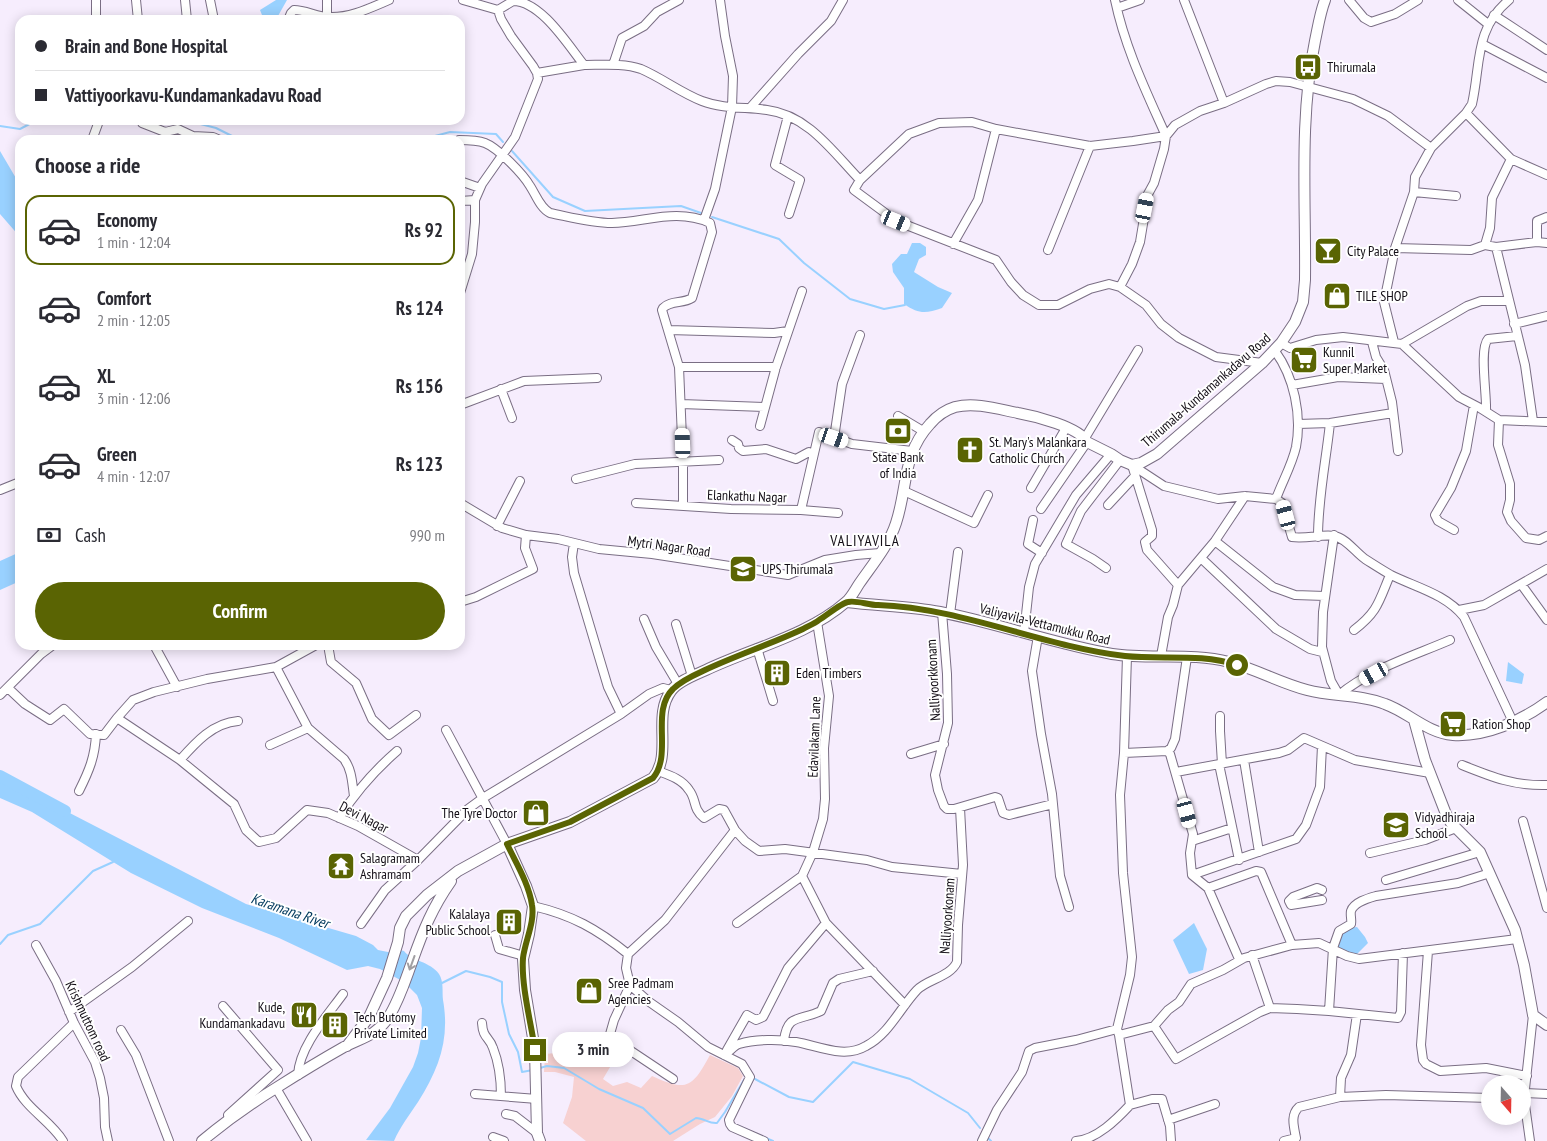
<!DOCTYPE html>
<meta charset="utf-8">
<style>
body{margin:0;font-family:"PT Sans Narrow",sans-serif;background:#f2f2f3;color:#2b2b33;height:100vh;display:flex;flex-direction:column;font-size:19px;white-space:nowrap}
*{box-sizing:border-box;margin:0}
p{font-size:16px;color:#7c7c81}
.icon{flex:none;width:28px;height:28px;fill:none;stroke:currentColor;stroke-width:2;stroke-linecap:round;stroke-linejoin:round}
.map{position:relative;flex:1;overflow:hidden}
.sheet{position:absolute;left:15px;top:135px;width:450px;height:515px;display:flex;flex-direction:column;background:#fff;border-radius:15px;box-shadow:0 2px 12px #0003}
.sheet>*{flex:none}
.guide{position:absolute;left:15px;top:15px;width:450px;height:110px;border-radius:15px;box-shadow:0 2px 12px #0003;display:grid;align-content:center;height:110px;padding:0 20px;background:#fff}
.needle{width:32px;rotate:160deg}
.buttons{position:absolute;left:1481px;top:1075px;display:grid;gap:10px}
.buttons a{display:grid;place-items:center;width:50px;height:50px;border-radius:50%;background:#fff;box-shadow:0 2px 12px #0003;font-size:25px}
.end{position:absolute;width:22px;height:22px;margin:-11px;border:6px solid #5a6403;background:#fff;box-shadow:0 0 0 2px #fff}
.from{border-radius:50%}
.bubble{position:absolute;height:35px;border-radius:18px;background:#fff;box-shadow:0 2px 12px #0003;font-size:16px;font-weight:800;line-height:35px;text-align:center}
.car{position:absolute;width:15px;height:30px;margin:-15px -8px;border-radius:6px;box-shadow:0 0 4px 1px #0007;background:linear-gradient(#fff 24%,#345 0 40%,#fff 0 76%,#345 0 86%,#fff 0)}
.guide b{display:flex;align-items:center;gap:18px;height:48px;font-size:19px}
.guide b+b{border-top:1px solid #e1e1e2}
.guide i{width:12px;height:12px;background:#2b2b33}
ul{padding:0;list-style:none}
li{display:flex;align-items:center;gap:15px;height:70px;margin:0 10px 8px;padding:0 10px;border:2px solid transparent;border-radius:15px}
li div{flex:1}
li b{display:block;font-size:19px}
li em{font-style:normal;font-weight:800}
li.on{border-color:#5a6403}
li>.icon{width:45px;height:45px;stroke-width:1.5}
h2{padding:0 20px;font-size:22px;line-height:60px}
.pay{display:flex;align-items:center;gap:12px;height:55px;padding:0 20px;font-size:19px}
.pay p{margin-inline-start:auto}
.button{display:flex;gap:10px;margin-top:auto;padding:10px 20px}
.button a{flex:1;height:58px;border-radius:30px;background:#5a6403;color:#fff;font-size:20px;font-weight:800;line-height:58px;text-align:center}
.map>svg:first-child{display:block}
</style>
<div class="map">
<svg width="1547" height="1141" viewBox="0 0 1547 1141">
<rect width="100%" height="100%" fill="#f6edfd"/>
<!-- green -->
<path fill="#f7d1d1" d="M611,1041L620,1050L603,1079L613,1086L627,1082L641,1088L652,1076C687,1092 692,1088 710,1055L738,1068L743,1076L732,1096L715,1117L700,1124L673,1141H586L563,1123L572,1097L574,1077L555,1072H544L545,1054L588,1050L603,1053Z"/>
<!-- water -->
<path fill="#99d1ff" d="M276,0H287L278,16L274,20H264L260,10Z
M0,151L20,185V237L0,214Z
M912,243H920L926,247V255L919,259L914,272L938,287L952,293L942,308C925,314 919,314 904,304V288L893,272L892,264L901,254H907Z
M20,552V581L0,590V561Z
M1508,662L1524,674L1522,684L1506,681Z
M0,777L246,904L356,936L373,945L378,950L393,953L400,950L404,951C410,960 431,962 439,974C444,982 442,991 443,1000C450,1039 439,1069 418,1102C410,1114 400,1127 394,1141L366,1140L390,1108L413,1067L418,1053L421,1038L422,1008L417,995L404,982L380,969L368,966L347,970L279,938L202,908L131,873L32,812L0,798Z
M1194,923L1207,949L1203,970L1189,974L1173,940Z
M1357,927L1365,937L1368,943L1356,955L1338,950L1341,933L1349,928Z"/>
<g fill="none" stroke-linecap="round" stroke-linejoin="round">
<!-- stream -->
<path stroke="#99d1ff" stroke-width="2" d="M185,120L216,128L240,140
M0,126L20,129L37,120
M420,140L450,132L496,134L503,142
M512,151L553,197L585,211L681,206L701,213
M712,217L779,239L804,263L850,299L884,309L905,305
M0,944L8,935L40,924L93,871L113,862
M440,984L466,971L490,977L502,982V1002L509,1034L518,1052L522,1072L533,1070
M540,1068L547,1066L564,1068L599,1089L643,1108L670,1134L696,1118C704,1118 709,1124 717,1123L725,1112L744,1080
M755,1079L789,1097L813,1102L853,1062L910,1079L968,1113L980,1128
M736,1125L773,1141
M988,1138L991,1141"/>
<!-- river -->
<path stroke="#99d1ff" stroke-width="12" d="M0,776L65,811"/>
<!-- street casing -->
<g stroke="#7a6e84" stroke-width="10">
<path id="street" d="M96,0V20
M136,0L138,20
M185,0L187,20
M210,0L214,20
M463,0L498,10L513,1C541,1 568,45 584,65C602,65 624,63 641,69C662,78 681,93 702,101C723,109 746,107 767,110C808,115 833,152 860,180L854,190L896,221L996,260L1011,282L1023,295L1039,305H1058L1090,289L1109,284L1120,287L1146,305L1161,324L1179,338L1216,357L1262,363
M1115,0C1125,48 1146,91 1166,136L1164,149L1154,183L1148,194L1140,242L1132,264L1120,287
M1184,0L1224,103
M1349,0L1364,18L1371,22L1395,14L1418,0
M1458,0L1488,24
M1117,8L1140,0
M1494,15L1547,50
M327,18V0
M288,20L291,13L294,10C306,10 317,17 329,17C350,18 370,8 389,0
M1482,44L1547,78
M613,65L622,38L644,26L657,12L679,0
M537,73L584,65
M750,108L798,54L831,21L843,0
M1466,113L1511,159L1547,175
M788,116L775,165L800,180L789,214
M141,120L142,123L165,132L178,129L193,136L213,137L220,140
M92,140L99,121L103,120
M459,140C468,140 477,140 485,143C498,148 523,174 530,186C536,195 540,208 550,213C570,217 592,223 612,223C646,222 677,208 710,223L712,232L692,298C683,304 671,300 663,308L662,310L679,367L683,462V506
M860,180L909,134L939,123L972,122L996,129
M460,181L480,188
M1414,192L1456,196
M460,201L475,200
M704,220L715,189L732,107L733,76L725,36L720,0
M1537,242V221L1547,217
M953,244L978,200L996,129L1090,146L1133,141L1166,136L1175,125L1200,111L1224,103L1266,84L1276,81L1290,82L1353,99L1388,116L1431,148
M1485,245L1490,228L1492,198L1511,159
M1496,247L1525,365L1533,421
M1395,248L1471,250L1485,245L1496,247L1537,242L1547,243
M1048,250L1090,146
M460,293L472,254L475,222V200L482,184L515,137L538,79L537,73L533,66L511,36L501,19L498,10
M1514,324L1547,316
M669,330L774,333L788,331
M1372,342L1376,357L1384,370L1392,402L1398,451
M1394,342L1384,302L1395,248L1414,192L1415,177L1431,148L1466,113L1472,104C1481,64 1474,29 1509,0
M1281,343L1290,348L1316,340L1343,337L1402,344L1459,397L1480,408L1499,420L1547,422
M1402,344L1467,306L1481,301H1509
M1275,351C1294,377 1302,415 1296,447C1292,465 1282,482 1276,499
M679,367H776
M1292,385L1338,377L1386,379
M501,389L512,418
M681,404L765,407
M460,405L524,381L597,378
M1486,411C1487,395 1479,349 1488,339L1517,336
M898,416L923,431
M1499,420L1498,445L1510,484V500L1507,512L1511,521L1526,538L1539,540L1547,536
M1298,424L1330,423L1393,413
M760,426L776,367L802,291
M834,438L842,384L860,335
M1085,438L1138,350
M732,440L738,444L739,448L743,451L766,449L796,459L809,452L813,454
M1132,465L1164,486L1218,499L1245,496L1276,499L1282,503L1292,537C1306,539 1323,534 1334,536C1346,538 1355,552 1365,559C1373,564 1382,570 1391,575C1415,587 1446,594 1464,617L1513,722
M1132,465L1152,530V536L1145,542L1147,550L1178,585
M576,479L635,464L719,460
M1031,488L1066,428
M0,490L20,482
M904,491L974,523L988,495
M460,503L502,528L526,535L558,539L599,549L652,554L788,575L825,560L856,555L880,553
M636,503L731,509L801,510L819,432L852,444L912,451
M1108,505L1135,476
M1041,509L1087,442
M801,510L838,513
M1033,520L1028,544L1042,553
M497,526L520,481
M1454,530L1438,521L1435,515L1451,488L1466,451L1474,405
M1334,535L1323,612L1322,647L1331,681L1339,695C1370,669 1413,656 1450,640
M1318,537C1318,498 1326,461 1330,423
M1215,541L1273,587L1295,595L1325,596
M574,543L572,557L574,573L608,687L621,714
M1202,559L1276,629L1310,649L1322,652
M1106,568L1093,559L1066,544L1081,511L1120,460
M1521,584L1547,620
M460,602L476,597L533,569L525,548L526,535
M1459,610L1484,605L1547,569
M942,612L947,674L948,723L935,775L938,790L944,806L947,809H954L995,797L998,798L1003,813L1009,815L1053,804
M950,614L958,552
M644,619L656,647L678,684
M676,624L692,676
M1354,630C1378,612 1379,601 1390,575
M1024,633L1029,587L1035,564L1076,495L1111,454
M1038,636L1032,671L1041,734L1052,794L1060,876L1069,907
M154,645L177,687
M328,645L331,662L356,683L372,719L389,735L416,715
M757,648L773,701
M1161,656L1168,617L1173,605L1178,585L1215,541L1245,496
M276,667L308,728L344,759C352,770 352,782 354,796
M8,688L25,704L50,720L64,709L90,734L104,735L117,718L180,760L234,804L246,830L259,842L276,838L307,810L328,813L358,826L418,860L468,809L483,798L621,714L649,694L663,688L671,690
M0,695L41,654L53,645
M1220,716V731L1222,764
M117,718L133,700L154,692L207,679L276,667L316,645
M446,730L507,844
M270,745L308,728
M1167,751L1171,748L1175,739L1187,657
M1124,753L1167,751L1170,754L1193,834L1190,853L1192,875L1208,888L1239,959
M911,754L944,744
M180,760C196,742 213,723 238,721
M1244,760L1259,852
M1219,764L1239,860
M1462,765C1492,777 1514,786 1547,785
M658,771C669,775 682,779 689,790C697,800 692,808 704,818L719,809L724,810L735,830L745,841L759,851L785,849L867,860L892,867L962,874
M1176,772L1279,753L1288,750L1304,738L1355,760L1430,773
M79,791C89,771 95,757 96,734
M339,818C355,793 375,770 397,751
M1523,821L1547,908
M1192,841L1232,828
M1370,853L1425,840L1456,828
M1192,875L1296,839L1306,825L1320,787L1322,746
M802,876L826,923L905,1005
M1386,880L1480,852
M1208,888L1256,871L1261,872L1292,945
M1322,900L1291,905L1289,901L1293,897L1317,888L1322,890
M533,906C572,915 597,929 628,954L626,968L630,985L648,1001L678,1022L708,1047L742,1064L750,1077L729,1120L730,1124L732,1127L764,1141
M737,923L802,876L813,852L823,819L825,799L824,748L829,696L817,622
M361,924L385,890L418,860
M495,935L499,949L524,956
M36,945L56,981L74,1023L95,1062L100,1078L104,1098L105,1127L108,1141
M1428,951L1421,1045L1423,1060L1426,1064L1440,1071L1486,1068L1527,1076
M628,954L665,920L735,830
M1252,955L1270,1008
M630,985L614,1020L610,1034L619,1043L673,1079
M223,1006L278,1070L228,1115L229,1119
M1329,1011L1333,948L1339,931L1351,924C1352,920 1350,915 1351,911C1354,902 1369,898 1376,896L1458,883L1490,873
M69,1012L132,967L188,921
M482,1023C483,1039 489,1036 493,1048C499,1063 501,1080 501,1096
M1154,1026L1168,1010L1179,1002L1191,984L1223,970L1244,958L1292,945L1319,943L1347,956L1359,959L1517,939
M121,1030L136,1055L169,1141
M1119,1035L1154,1026L1176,1059L1260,1012L1270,1008L1297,1009L1329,1011L1398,1018L1401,1012L1403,953
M784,1041C787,1013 800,1021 821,1011L833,983L839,979L873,971
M727,1050L747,1015L756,1020L763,1017L788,968L826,923
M724,1055C730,1052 733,1046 739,1044C756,1039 779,1039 796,1042C819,1046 844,1059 866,1046C889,1034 900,1008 917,990C928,979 950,977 957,962L958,925L963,865L960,808
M298,1075C299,1047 327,1016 343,994
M276,1088L307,1141
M1525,1093L1547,1094
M475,1094L537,1099
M1340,1097L1341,1078L1351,1055L1357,1014
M1130,1105L1152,1099H1162L1170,1126L1171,1141
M506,1114L515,1116L537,1133
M1168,1120L1215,1104
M493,1137L504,1141
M63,1141C51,1121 25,1108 16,1086L18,1077L74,1023
M982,1141L997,1110L1022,1072L1029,1051L1035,1048L1076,1040L1117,1029
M1076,1141C1097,1139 1116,1120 1130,1105L1119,1035L1117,1029L1130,975L1132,957L1123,873L1120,795L1124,753L1127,656
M1284,1141L1296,1138C1294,1127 1290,1115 1299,1107L1340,1097L1386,1095L1490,1098
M1530,1141L1524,1098L1533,1015"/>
</g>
<!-- secondary casing -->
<g stroke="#7a6e84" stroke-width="12">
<path id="secondary" d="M847,602C878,606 909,606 940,612C998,623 1054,644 1112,654C1151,660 1191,652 1229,662C1256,669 1280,683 1307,690C1333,697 1360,694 1385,704C1408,712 1427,733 1453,735C1486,737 1521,721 1547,702
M1414,720L1425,760L1446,814L1451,823L1480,852L1515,930L1524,965L1533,1015L1547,1025
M507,844L526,886L533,906L529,934L523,959L525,990L535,1050L537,1133L540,1141
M347,1046L369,1017L387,978L398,942L400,928L406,916L427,895L458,871L507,844L570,822L653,778C673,754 652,716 671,691C678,681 695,675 706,670C752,648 807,636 846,602C851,598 855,590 859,584C872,565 889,545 896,523C908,487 902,454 930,424C936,417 945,410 955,407C975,402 998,409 1018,413C1035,416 1079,427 1087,442L1111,454L1120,460L1132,465L1141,463L1157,454L1262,363L1281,343L1295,322L1303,302L1305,280C1306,201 1299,119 1315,41C1318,27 1320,13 1325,0
M202,1141C225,1122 250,1104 276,1088C298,1074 321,1060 344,1047C361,1038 376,1036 388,1018C399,1001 405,981 412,962C423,931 432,908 451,881"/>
</g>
<!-- street -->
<use href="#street" stroke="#fff" stroke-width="8"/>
<!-- secondary -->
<use href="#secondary" stroke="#fff" stroke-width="10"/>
</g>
<!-- one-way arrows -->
<defs><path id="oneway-shaft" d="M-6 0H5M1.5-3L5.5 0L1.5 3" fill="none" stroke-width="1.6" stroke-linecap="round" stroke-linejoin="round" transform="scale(1.25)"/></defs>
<use stroke="#a19fa2" href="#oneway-shaft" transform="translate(412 963) rotate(110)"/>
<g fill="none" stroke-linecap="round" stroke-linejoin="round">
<!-- route -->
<path stroke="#5a6403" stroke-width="6" d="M535,1050C531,1023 521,985 523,958C525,941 535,922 532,905C529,884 516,863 507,844L570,822L653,778C673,754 650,711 673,689C682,680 694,675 705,670C737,655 771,644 803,629C808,626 814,624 819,620C826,616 841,603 848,602C856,600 868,605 878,605C962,608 1041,646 1125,656C1162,660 1200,653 1237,665"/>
</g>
<!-- icons -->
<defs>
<g id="bus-square" transform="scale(1.4375)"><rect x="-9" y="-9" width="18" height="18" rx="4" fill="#5a6403" stroke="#fff"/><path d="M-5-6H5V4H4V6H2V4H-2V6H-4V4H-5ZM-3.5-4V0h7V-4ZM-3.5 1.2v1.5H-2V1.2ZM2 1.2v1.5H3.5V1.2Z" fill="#fff"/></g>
<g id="bar-square" transform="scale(1.4375)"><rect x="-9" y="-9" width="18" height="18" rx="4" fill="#5a6403" stroke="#fff"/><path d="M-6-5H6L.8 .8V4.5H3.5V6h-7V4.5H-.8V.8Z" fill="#fff"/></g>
<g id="shop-square" transform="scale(1.4375)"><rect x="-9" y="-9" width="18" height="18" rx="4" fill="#5a6403" stroke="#fff"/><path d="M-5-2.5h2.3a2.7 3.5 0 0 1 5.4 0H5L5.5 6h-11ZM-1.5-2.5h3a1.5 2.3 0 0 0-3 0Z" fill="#fff"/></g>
<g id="supermarket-square" transform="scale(1.4375)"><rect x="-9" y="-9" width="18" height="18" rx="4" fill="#5a6403" stroke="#fff"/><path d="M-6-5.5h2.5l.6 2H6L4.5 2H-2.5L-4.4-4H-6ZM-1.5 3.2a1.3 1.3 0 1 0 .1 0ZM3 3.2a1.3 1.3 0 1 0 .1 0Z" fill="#fff"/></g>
<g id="bank-square" transform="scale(1.4375)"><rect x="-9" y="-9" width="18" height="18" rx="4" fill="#5a6403" stroke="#fff"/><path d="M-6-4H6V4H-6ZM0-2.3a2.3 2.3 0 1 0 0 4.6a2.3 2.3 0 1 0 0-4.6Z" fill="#fff"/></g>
<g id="church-square" transform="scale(1.4375)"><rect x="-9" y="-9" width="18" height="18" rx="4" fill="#5a6403" stroke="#fff"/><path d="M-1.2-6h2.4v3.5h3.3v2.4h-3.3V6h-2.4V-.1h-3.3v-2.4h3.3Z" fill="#fff"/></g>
<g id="school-square" transform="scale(1.4375)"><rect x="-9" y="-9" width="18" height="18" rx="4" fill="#5a6403" stroke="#fff"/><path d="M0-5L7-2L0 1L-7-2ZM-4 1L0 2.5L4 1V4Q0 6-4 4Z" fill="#fff"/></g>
<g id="building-square" transform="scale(1.4375)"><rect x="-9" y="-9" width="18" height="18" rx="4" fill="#5a6403" stroke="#fff"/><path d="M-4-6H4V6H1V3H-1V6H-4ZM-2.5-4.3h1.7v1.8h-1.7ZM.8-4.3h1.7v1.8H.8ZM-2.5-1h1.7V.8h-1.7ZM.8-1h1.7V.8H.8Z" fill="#fff"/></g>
<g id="temple-square" transform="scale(1.4375)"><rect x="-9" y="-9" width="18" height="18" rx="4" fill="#5a6403" stroke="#fff"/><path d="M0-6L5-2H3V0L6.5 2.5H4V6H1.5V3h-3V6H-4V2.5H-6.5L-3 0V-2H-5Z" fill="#fff"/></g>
<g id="restaurant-square" transform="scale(1.4375)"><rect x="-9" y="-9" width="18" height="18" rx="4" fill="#5a6403" stroke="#fff"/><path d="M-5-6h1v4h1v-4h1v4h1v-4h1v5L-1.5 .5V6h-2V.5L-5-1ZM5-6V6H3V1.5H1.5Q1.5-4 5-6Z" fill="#fff"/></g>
</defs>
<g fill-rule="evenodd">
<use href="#bus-square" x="1308" y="67"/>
<use href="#bar-square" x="1328" y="251"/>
<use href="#shop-square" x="1337" y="296"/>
<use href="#supermarket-square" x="1304" y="360"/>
<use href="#bank-square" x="898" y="431"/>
<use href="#church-square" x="970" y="450"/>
<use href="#school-square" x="743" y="569"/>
<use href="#building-square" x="777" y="673"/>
<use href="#supermarket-square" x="1453" y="724"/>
<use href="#shop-square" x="536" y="813"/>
<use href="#school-square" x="1396" y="825"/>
<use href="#temple-square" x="341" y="866"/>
<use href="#building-square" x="509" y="922"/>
<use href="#shop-square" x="589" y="991"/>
<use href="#restaurant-square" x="304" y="1015"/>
<use href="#building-square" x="335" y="1025"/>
</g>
<g text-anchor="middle" stroke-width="4" stroke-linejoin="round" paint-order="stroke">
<!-- poi labels -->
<g font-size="14" fill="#130e16" stroke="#fff" text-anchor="start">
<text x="1327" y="72">Thirumala</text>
<text x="1347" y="256">City Palace</text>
<text x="1356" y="301">TILE SHOP</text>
<text x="1323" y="357">Kunnil<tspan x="1323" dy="16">Super Market</tspan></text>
<text x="989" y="447">St. Mary's Malankara<tspan x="989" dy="16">Catholic Church</tspan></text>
<text x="898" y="462" text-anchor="middle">State Bank<tspan x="898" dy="16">of India</tspan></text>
<text x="762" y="574">UPS Thirumala</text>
<text x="796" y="678">Eden Timbers</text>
<text x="1472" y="729">Ration Shop</text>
<text x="517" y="818" text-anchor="end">The Tyre Doctor</text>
<text x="1415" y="822">Vidyadhiraja<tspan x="1415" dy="16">School</tspan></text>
<text x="360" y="863">Salagramam<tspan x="360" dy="16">Ashramam</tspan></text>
<text x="490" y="919" text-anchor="end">Kalalaya<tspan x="490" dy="16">Public School</tspan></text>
<text x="608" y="988">Sree Padmam<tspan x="608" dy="16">Agencies</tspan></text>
<text x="285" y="1012" text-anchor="end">Kude,<tspan x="285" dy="16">Kundamankadavu</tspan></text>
<text x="354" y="1022">Tech Butomy<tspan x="354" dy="16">Private Limited</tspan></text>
</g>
<!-- street labels -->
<g font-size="14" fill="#130e16" stroke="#fff">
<text transform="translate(1206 390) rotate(-41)" y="5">Thirumala-Kundamankadavu Road</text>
<text transform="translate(747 496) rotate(2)" y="5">Elankathu Nagar</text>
<text transform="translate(669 546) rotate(8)" y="5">Mytri Nagar Road</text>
<text transform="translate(1045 624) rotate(14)" y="5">Valiyavila-Vettamukku Road</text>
<text transform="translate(933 680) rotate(-93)" y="5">Nalliyoorkkonam</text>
<text transform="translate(814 737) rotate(-88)" y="5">Edavilakam Lane</text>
<text transform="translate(364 817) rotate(27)" y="5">Devi Nagar</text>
<text transform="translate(947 916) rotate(-86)" y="5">Nalliyoorkonam</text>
<text transform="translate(88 1021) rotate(65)" y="5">Krishmuttom road</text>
</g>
<!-- neighbourhood labels -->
<g font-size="15" letter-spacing="1" fill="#130e16" stroke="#fff">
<text x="865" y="546">VALIYAVILA</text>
</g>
<!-- water labels -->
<g font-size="15" font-style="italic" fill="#00395d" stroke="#fff">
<text transform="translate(290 911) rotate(19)" y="5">Karamana River</text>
</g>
</g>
</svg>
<div class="buttons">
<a><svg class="needle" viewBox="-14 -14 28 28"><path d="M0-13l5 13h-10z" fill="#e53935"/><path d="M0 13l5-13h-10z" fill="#7c7c81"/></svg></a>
</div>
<i class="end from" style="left:1237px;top:665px"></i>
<i class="end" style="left:535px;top:1050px"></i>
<div class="bubble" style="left:552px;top:1032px;width:82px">3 min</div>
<i class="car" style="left:1145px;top:208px;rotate:11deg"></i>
<i class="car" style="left:896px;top:221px;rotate:112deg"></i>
<i class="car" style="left:834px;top:438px;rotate:109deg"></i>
<i class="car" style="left:683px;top:443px;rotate:358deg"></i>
<i class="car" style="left:1286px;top:515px;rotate:345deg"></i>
<i class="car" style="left:1374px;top:674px;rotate:241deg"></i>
<i class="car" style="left:1187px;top:813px;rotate:165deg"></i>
<div class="guide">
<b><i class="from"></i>Brain and Bone Hospital</b>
<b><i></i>Vattiyoorkavu-Kundamankadavu Road</b>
</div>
<section class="sheet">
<h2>Choose a ride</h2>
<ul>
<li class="on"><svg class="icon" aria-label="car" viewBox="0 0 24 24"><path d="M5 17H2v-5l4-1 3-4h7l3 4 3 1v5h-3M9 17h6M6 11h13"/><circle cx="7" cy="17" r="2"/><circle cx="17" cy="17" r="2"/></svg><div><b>Economy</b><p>1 min · 12:04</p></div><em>Rs 92</em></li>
<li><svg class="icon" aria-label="car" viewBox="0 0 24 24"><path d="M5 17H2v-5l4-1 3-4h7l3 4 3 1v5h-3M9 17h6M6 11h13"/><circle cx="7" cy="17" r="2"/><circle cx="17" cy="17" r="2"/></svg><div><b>Comfort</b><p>2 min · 12:05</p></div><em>Rs 124</em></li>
<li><svg class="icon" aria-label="car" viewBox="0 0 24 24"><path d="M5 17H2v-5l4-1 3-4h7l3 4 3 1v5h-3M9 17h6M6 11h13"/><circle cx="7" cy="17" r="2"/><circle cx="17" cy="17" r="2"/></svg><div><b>XL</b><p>3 min · 12:06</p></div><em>Rs 156</em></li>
<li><svg class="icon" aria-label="car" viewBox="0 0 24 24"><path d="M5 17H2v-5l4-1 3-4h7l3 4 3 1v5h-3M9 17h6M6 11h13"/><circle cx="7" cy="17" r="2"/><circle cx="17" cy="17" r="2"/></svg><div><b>Green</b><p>4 min · 12:07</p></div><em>Rs 123</em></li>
</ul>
<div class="pay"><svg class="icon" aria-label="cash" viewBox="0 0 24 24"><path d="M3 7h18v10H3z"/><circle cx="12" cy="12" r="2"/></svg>Cash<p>990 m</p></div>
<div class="button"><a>Confirm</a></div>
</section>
</div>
